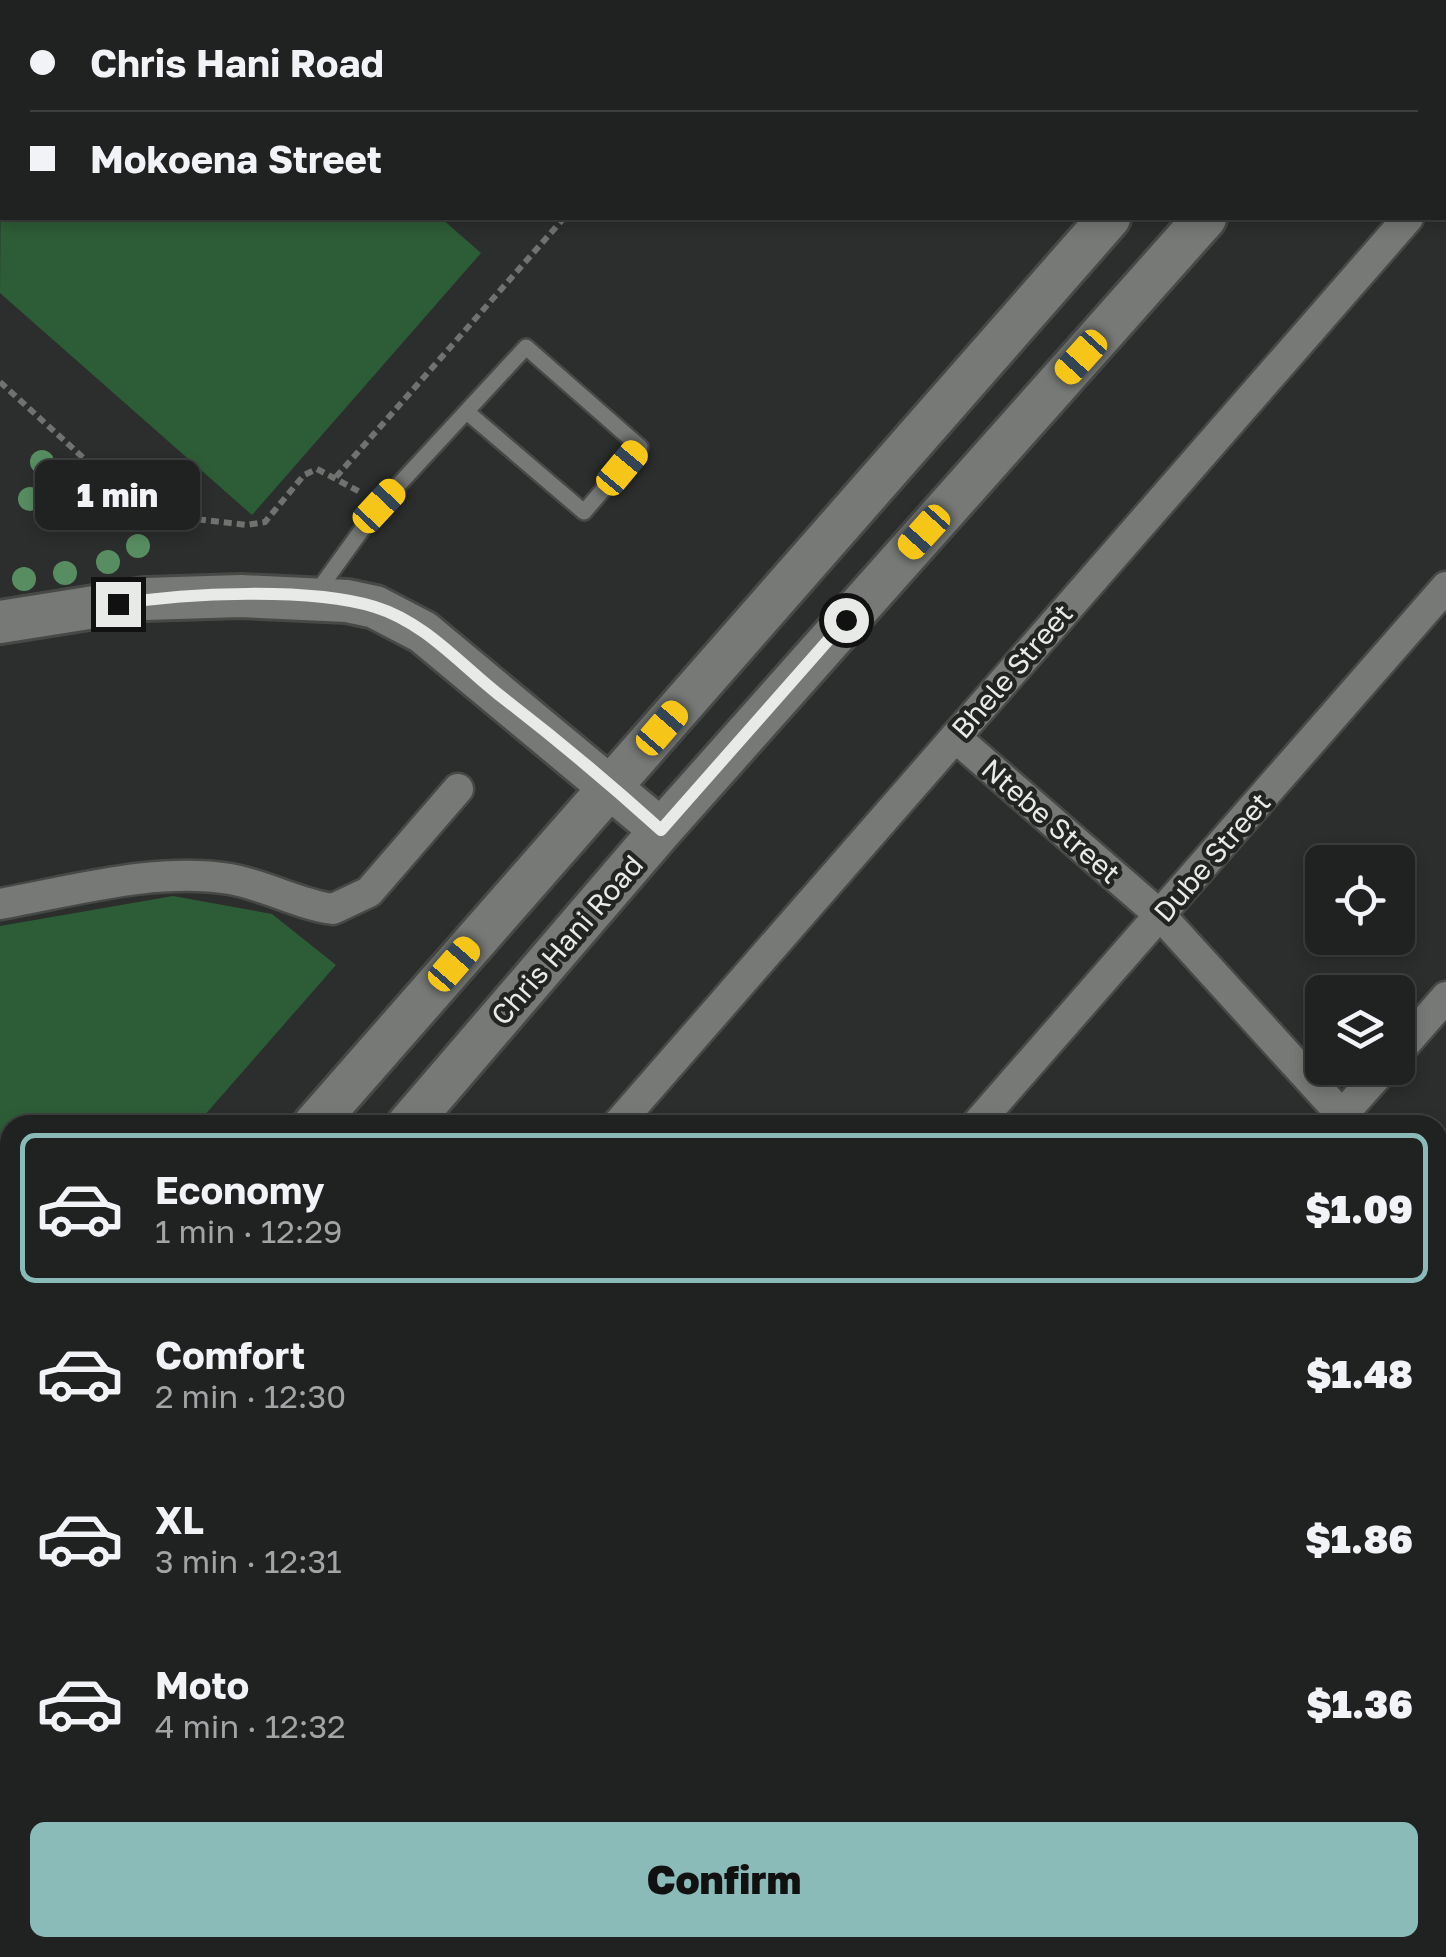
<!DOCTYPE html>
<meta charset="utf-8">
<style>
body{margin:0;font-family:"Golos Text",sans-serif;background:#2d2f2e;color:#f1f3f6;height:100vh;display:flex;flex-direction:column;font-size:38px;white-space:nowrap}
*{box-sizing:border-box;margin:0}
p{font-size:32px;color:#a2a4a5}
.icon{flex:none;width:55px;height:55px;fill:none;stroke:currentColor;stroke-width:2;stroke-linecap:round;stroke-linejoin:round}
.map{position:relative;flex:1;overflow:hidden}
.side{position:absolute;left:0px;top:1115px;width:1448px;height:842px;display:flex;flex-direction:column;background:#202221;border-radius:30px 30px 0 0;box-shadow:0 5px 15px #0003,0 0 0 2px #3d3f3f}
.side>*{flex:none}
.banner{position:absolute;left:0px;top:0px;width:1448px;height:220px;box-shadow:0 5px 15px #0003,0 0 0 2px #3d3f3f;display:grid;align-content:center;height:220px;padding:0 30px;background:#202221}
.controls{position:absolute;left:1305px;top:845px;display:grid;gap:20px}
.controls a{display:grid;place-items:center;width:110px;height:110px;border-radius:15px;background:#202221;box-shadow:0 5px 15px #0003,0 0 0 2px #3d3f3f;font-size:50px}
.end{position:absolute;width:45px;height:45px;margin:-22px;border:12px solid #e8eae8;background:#111;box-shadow:0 0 0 5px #111}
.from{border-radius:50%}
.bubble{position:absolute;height:70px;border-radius:15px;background:#202221;box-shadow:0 5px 15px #0003,0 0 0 2px #3d3f3f;font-size:32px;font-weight:800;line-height:70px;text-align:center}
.car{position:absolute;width:30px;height:60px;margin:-30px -15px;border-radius:12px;box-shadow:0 0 8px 2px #0007;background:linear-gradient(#f5c518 24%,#345 0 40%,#f5c518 0 76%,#345 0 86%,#f5c518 0)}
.banner b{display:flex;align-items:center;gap:35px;height:95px;font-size:38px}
.banner b+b{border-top:2px solid #3d3f3f}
.banner i{width:25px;height:25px;background:#f1f3f6}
ul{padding:18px 0 0;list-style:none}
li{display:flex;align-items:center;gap:30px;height:150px;margin:0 20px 15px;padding:0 10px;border:5px solid transparent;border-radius:15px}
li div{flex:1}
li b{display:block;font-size:38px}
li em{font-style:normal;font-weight:800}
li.on{border-color:#8bbbb9}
li>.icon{width:90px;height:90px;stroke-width:1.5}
.button{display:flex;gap:20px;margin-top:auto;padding:20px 30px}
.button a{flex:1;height:115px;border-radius:15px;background:#8bbbb9;color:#111;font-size:40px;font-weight:800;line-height:115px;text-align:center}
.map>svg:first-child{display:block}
</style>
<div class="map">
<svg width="1446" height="1957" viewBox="0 0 1446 1957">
<rect width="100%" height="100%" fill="#2b2e2c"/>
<!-- green -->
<path fill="#2d5d36" d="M225,0H703L228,2Z
M2,3V218H441L481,253L252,515L0,293Z
M173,896L272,914L336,965L196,1125H10V1338L0,1349V926Z"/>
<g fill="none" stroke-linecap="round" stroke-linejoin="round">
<!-- lane casing -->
<g stroke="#474947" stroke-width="20">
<path id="lane" d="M314,596L379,506L526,347L640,447L584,512L467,412
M1438,1708L1446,1701"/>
</g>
<!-- street casing -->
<g stroke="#474947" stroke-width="35">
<path id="street" d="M1104,0L1109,2
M1144,2L1152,0
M1445,175L1446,173
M955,737L1161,916L1351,1125
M0,904C73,891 155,867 230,879C265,885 297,904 333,909L369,892L458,789
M1398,1052L1446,997
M1342,1115L1384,1068
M617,1125L1408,218
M976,1125L1446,587
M1438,1221L1446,1230
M0,1818L10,1807
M1293,1948L1299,1957
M249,1957L257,1948"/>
</g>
<!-- secondary casing -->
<g stroke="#474947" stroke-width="48">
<path id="secondary" d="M1297,2L1299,0
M1393,2L1396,0
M0,622L145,599L241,596L347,601L375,607L423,632L661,830
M314,1125L1109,218
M408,1125L661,830L1205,218
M0,1484L10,1473
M0,1592L10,1581"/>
</g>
<!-- path -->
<path stroke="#707270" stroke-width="6" stroke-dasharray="8 5" stroke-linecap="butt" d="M722,0V2
M0,382L133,503L179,517L247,525L265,522L304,475L317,469L362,493
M336,477L564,218
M1438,1868L1446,1881"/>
<!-- lane -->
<use href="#lane" stroke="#767976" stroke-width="15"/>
<!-- street -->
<use href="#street" stroke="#767976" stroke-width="30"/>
<!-- secondary -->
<use href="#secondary" stroke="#767976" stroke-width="42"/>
</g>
<!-- trees -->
<g fill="#588d61">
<circle cx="42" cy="462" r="12"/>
<circle cx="65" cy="488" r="12"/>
<circle cx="30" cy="499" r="12"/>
<circle cx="103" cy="519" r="12"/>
<circle cx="138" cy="546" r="12"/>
<circle cx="108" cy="562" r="12"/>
<circle cx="65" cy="573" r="12"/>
<circle cx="24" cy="579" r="12"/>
</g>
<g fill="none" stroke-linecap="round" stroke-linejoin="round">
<!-- route -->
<path stroke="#e8eae8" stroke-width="12" d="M118,604C186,593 309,587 375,607C424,622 459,663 498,694C554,737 609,783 661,830L846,620"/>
</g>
<g text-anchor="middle" stroke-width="9" stroke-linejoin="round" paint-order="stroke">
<!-- street labels -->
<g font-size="28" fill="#e8eae8" stroke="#222422">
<text transform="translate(1012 671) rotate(-49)" y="10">Bhele Street</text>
<text transform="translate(1051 821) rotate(41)" y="10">Ntebe Street</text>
<text transform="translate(1212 857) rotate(-49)" y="10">Dube Street</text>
<text transform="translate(567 940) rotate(-49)" y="10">Chris Hani Road</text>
</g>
</g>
</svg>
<div class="controls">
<a><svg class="icon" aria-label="locate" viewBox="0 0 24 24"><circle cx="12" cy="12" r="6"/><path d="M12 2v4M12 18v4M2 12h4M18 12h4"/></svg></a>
<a><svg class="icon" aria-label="layers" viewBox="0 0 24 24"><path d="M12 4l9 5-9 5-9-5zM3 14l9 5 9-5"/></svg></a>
</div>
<i class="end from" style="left:846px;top:620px"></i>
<i class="end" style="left:118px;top:604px"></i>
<div class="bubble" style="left:35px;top:460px;width:165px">1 min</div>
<i class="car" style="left:1081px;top:357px;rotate:222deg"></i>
<i class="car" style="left:622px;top:468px;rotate:40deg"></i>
<i class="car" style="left:379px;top:506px;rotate:43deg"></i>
<i class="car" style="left:924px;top:532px;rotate:222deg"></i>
<i class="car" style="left:662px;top:728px;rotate:41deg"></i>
<i class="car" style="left:454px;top:964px;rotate:41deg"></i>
<div class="banner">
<b><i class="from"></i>Chris Hani Road</b>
<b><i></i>Mokoena Street</b>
</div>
<section class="side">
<ul>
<li class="on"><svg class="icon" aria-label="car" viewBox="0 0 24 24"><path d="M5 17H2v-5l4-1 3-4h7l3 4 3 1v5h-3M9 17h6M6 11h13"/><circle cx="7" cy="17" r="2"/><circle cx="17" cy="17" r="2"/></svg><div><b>Economy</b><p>1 min · 12:29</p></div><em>$1.09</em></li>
<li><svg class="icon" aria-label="car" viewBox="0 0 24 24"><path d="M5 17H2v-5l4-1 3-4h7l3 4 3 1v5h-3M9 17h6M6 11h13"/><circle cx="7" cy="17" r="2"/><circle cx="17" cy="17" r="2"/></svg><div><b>Comfort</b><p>2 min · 12:30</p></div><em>$1.48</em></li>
<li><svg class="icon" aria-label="car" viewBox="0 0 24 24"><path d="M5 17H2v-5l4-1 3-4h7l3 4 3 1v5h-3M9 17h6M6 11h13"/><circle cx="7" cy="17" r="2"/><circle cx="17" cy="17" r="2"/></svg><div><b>XL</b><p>3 min · 12:31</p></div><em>$1.86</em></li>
<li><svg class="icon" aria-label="car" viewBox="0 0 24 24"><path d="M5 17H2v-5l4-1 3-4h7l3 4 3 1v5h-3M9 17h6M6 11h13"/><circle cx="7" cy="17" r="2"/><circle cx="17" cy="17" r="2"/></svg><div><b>Moto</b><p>4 min · 12:32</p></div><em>$1.36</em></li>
</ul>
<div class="button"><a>Confirm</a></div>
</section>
</div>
